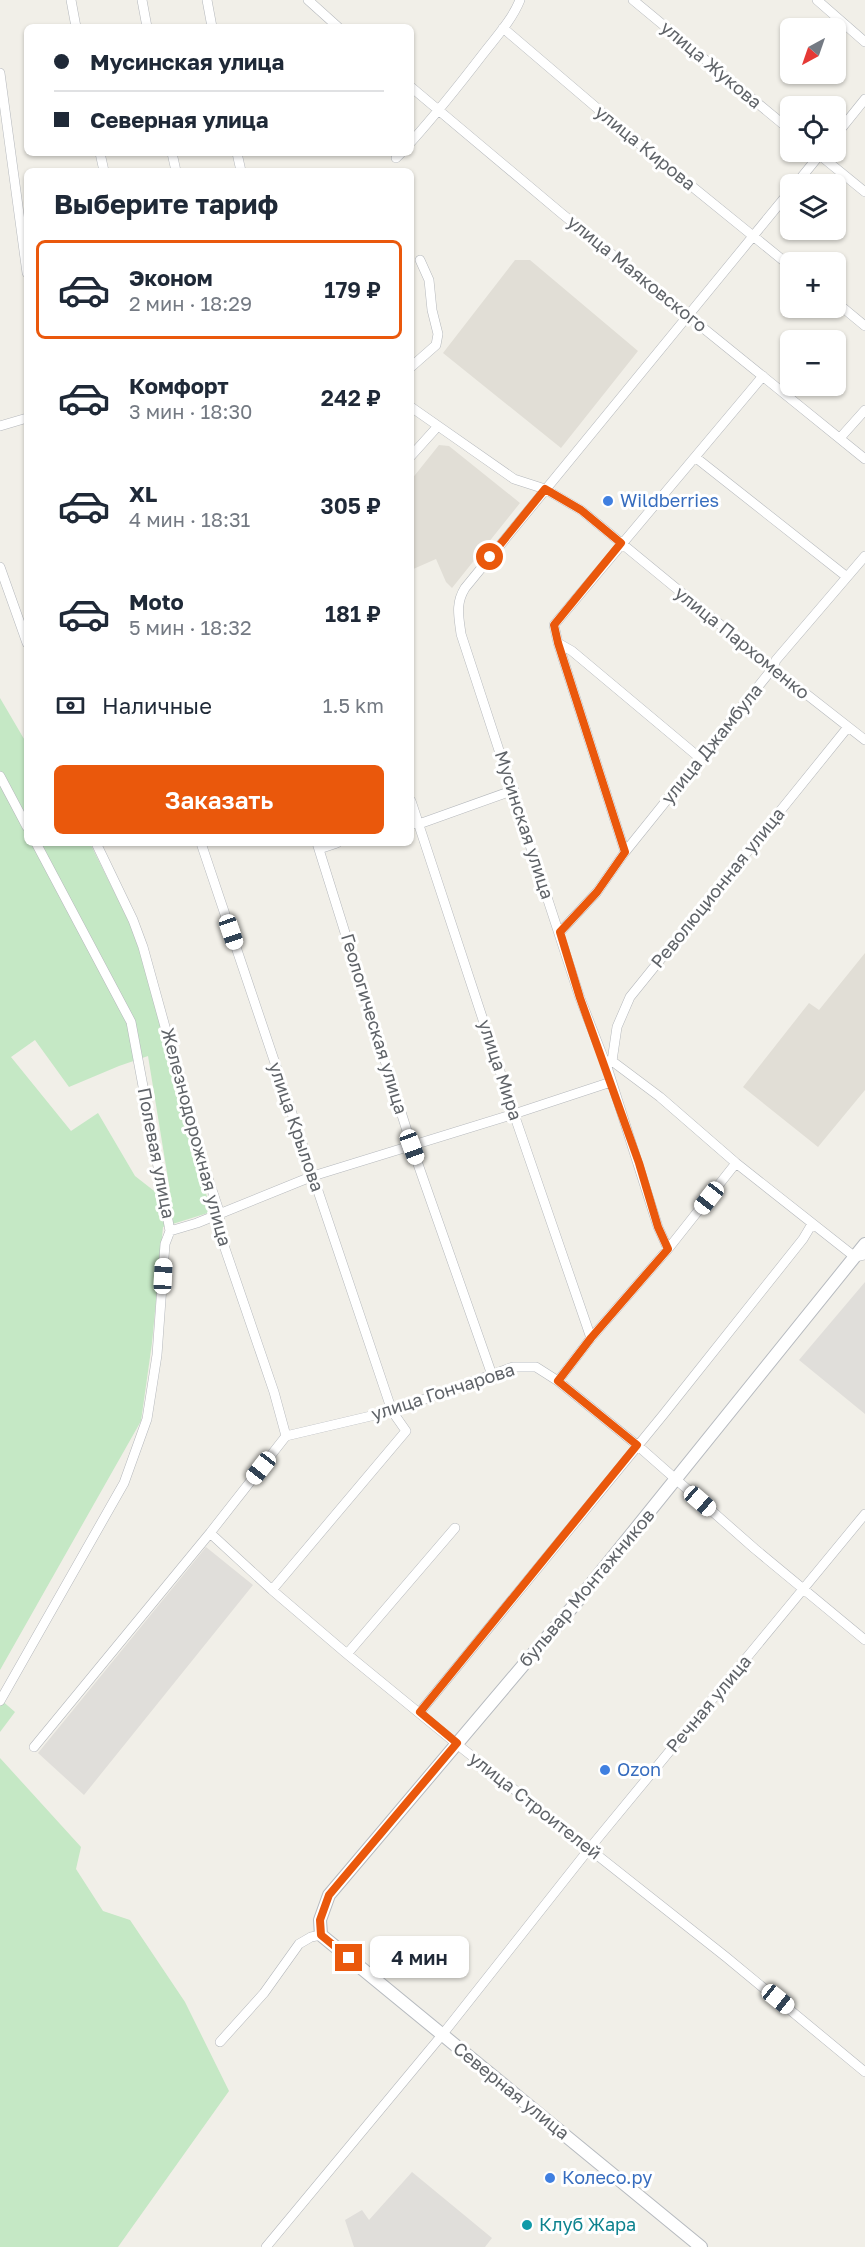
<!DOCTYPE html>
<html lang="ru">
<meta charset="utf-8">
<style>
body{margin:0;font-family:"Golos Text",sans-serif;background:#f6f6f7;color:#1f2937;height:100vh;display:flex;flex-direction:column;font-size:22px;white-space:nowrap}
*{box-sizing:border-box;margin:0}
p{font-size:20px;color:#747a83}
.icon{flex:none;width:33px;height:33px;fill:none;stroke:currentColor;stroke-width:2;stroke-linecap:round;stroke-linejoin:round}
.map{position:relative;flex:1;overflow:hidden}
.sheet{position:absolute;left:24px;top:168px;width:390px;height:678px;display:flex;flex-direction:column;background:#fff;border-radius:9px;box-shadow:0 2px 4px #0004}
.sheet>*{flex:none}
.guide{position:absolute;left:24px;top:24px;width:390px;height:132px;border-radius:9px;box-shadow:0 2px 4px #0004;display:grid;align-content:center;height:132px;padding:0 30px;background:#fff}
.needle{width:39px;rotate:220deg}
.controls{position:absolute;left:780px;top:18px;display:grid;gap:12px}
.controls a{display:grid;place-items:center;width:66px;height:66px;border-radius:9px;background:#fff;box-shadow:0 2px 4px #0004;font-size:30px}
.end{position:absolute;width:27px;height:27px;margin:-14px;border:8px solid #ea580c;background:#fff;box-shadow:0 0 0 3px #fff}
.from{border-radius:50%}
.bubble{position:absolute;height:42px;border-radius:9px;background:#fff;box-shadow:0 2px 4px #0004;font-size:20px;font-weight:600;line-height:42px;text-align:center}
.car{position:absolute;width:18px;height:36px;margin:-18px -9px;border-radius:8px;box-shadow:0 0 4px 2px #0007;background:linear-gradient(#fff 24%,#345 0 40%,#fff 0 76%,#345 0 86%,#fff 0)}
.guide b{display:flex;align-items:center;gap:21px;height:57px;font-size:22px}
.guide b+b{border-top:2px solid #e0e1e3}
.guide i{width:15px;height:15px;background:#1f2937}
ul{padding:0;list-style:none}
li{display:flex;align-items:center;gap:18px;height:99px;margin:0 12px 9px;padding:0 18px;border:3px solid transparent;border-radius:9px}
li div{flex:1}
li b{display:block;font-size:22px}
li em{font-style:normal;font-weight:600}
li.current{border-color:#ea580c}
li>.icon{width:54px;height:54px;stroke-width:1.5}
h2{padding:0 30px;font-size:27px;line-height:72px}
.pay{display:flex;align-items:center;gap:15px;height:66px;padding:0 30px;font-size:22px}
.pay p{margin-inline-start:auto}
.button{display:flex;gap:12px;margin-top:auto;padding:12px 30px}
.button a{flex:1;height:69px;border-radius:9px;background:#ea580c;color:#fff;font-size:24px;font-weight:600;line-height:69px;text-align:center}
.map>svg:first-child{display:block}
</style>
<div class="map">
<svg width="865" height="2247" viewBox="0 0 865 2247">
<rect width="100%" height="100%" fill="#f1efe8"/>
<!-- industrial -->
<path fill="#e0deda" d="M865,1282V1414L799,1360Z
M206,1547L253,1585L84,1795L38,1753Z
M412,2172L492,2238L485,2247H354L345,2220L362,2210L369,2220Z"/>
<!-- education -->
<path fill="#e1ded6" d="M515,260H530L638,351L561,448L443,353Z
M439,445L449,446L520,503L452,588L446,582L436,559L411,570V480Z
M865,953V1090L818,1147L743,1087L809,1003L819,1010Z"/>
<!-- green -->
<path fill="#c5e8c5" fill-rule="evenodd" d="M0,698L27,744V843H90L132,928L152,990L211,1212L163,1227L152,1343L141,1421L0,1670ZM35,1040L69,1087L119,1066L148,1056L170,1191L158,1194L135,1176L98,1113L71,1131L11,1057Z
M0,1699L15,1712L0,1732Z
M0,1758L81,1847L76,1869L103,1911L130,1920L185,2002L229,2091L118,2247H0Z"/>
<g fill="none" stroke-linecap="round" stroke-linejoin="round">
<!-- street casing -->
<g stroke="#b5b8bc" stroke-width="10">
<path id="street" d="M71,0L76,27
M142,0L147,27
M207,0L212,27
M308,0L338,27
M633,0L790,130
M817,0L865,42
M503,28L625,132L790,266
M0,73L27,273
M411,87L561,213L865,459
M836,135L865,99
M411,142C436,114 460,84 483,54C496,37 512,20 520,0
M816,152L865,192
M100,153L104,171
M172,153L176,171
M237,153L241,171
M396,158L401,153
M796,184L822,152
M836,302L865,326
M411,367L436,345L438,334L432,310L429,280L420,260
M411,407L514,479L545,489L581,510L773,668L865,740
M0,426L27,418
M840,438L865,410
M411,456L438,426
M695,457L847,577
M0,567L27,643
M558,643L572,651L701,759
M0,776L27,827
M411,801L514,1114L591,1338
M411,823L419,824L514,790
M96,843L133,920L143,947L201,1157L220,1214L218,1228L274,1392L286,1436
M201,843L392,1411L406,1431L272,1590
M317,843L412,1147L492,1375
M319,849L337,843
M625,852L558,643L554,625L763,376
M560,932L597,892L625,852L773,668L776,660L865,556
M607,1061H612L660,1097L736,1163L855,1257L865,1255
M612,1061L617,1027L630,997L848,727
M170,1231L197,1223L313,1176L514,1114L611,1082
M668,1249L658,1227L608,1070L580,998L461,634C459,617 455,604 465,588L790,191
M558,1381L591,1338L668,1249L736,1163
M210,1533L272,1590L347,1654L463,1749L726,1957L865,2072
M347,1654L455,1528
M0,1701L124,1483L147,1419L157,1355L165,1244L170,1231L131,1022L36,843
M420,1712L663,1415L803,1239L812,1224
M34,1747L210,1533L286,1436L392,1411L513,1367H536L558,1381L637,1445L755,1549L865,1640
M220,2042L264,1993L299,1944L311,1937L321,1935
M266,2247L442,2035L589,1849L865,1514"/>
</g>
<!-- secondary casing -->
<g stroke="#b6babf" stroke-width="14">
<path id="secondary" d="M701,2247L321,1935L320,1920L329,1895L575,1604L865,1244"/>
</g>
<!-- street -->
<use href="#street" stroke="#fff" stroke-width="9"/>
<!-- secondary -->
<use href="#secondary" stroke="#fff" stroke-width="12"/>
</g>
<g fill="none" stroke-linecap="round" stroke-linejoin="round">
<!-- route -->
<path stroke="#ea580c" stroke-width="8" d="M349,1958L321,1935L320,1920L329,1895L457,1743L420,1712L637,1445L558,1381L591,1338L668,1249L658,1227L639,1163L580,998L560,932L597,892L625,852L558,643L554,625L621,543L581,510L545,489L490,557"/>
</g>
<!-- markers -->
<g fill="#3f7fe0" stroke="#fff" stroke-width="2">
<circle cx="608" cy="501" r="6"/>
<circle cx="605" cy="1770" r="6"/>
<circle cx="550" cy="2178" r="6"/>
</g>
<circle fill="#0f9aa8" stroke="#fff" stroke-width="2" cx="527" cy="2225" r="6"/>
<g text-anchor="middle" stroke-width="6" stroke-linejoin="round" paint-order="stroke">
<!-- street labels -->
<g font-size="18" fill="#5f6368" stroke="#fff">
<text transform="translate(711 65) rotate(40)" y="6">улица Жукова</text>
<text transform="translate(645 148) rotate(39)" y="6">улица Кирова</text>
<text transform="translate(637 274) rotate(39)" y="6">улица Маяковского</text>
<text transform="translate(742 643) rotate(39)" y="6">улица Пархоменко</text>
<text transform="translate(712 744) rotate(-51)" y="6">улица Джамбула</text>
<text transform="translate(524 825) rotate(72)" y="6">Мусинская улица</text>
<text transform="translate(718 888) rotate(-51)" y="6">Революционная улица</text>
<text transform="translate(374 1024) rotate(73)" y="6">Геологическая улица</text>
<text transform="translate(500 1070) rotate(72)" y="6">улица Мира</text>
<text transform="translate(296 1127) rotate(71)" y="6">улица Крылова</text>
<text transform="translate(196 1137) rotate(75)" y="6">Железнодорожная улица</text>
<text transform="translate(156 1153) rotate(79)" y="6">Полевая улица</text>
<text transform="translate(443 1392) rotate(-18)" y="6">улица Гончарова</text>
<text transform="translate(587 1588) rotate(-50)" y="6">бульвар Монтажников</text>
<text transform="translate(709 1704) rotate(-50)" y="6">Речная улица</text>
<text transform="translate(535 1806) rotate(38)" y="6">улица Строителей</text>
<text transform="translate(511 2091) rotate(39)" y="6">Северная улица</text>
</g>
<!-- shop labels -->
<g font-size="18" fill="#366cbe" stroke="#fff" text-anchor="start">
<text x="620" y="507">Wildberries</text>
<text x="617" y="1776">Ozon</text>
<text x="562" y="2184">Колесо.ру</text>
</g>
<!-- culture labels -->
<g font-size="18" fill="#0d838f" stroke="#fff" text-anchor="start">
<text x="539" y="2231">Клуб Жара</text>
</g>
</g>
</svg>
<div class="controls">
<a><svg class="needle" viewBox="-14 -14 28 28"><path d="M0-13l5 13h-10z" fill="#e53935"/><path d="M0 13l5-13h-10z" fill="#747a83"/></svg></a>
<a><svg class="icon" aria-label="locate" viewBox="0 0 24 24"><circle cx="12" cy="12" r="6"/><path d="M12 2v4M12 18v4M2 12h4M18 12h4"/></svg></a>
<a><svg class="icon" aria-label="layers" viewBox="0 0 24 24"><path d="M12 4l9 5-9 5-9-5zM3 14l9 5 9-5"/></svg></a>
<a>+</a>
<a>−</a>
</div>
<i class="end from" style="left:490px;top:557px"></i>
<i class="end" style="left:349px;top:1958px"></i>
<div class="bubble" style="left:370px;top:1936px;width:99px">4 мин</div>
<i class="car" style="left:231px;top:932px;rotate:161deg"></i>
<i class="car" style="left:412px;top:1147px;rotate:160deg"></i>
<i class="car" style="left:709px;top:1198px;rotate:218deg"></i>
<i class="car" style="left:163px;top:1276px;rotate:3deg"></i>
<i class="car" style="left:261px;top:1468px;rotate:218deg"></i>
<i class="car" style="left:700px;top:1501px;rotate:131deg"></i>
<i class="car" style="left:778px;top:1999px;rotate:129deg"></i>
<div class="guide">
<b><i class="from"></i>Мусинская улица</b>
<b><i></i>Северная улица</b>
</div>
<section class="sheet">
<h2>Выберите тариф</h2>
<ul>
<li class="current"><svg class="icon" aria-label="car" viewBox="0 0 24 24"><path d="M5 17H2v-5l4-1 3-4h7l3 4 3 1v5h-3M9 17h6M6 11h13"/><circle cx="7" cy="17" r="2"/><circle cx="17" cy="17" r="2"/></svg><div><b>Эконом</b><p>2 мин · 18:29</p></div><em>179 ₽</em></li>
<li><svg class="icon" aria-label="car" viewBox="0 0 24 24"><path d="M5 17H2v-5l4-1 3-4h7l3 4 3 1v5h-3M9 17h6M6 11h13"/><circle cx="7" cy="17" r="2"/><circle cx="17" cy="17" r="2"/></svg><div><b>Комфорт</b><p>3 мин · 18:30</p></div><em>242 ₽</em></li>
<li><svg class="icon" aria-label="car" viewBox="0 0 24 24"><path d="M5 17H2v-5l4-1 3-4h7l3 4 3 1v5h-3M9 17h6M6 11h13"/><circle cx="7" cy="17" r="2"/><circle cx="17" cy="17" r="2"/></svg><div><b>XL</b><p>4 мин · 18:31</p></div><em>305 ₽</em></li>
<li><svg class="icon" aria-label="car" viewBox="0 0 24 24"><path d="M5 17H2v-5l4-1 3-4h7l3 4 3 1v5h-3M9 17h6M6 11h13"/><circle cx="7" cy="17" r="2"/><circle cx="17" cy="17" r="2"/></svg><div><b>Moto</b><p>5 мин · 18:32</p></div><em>181 ₽</em></li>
</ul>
<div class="pay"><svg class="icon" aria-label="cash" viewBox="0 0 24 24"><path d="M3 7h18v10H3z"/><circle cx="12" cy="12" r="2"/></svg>Наличные<p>1.5 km</p></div>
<div class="button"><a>Заказать</a></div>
</section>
</div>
